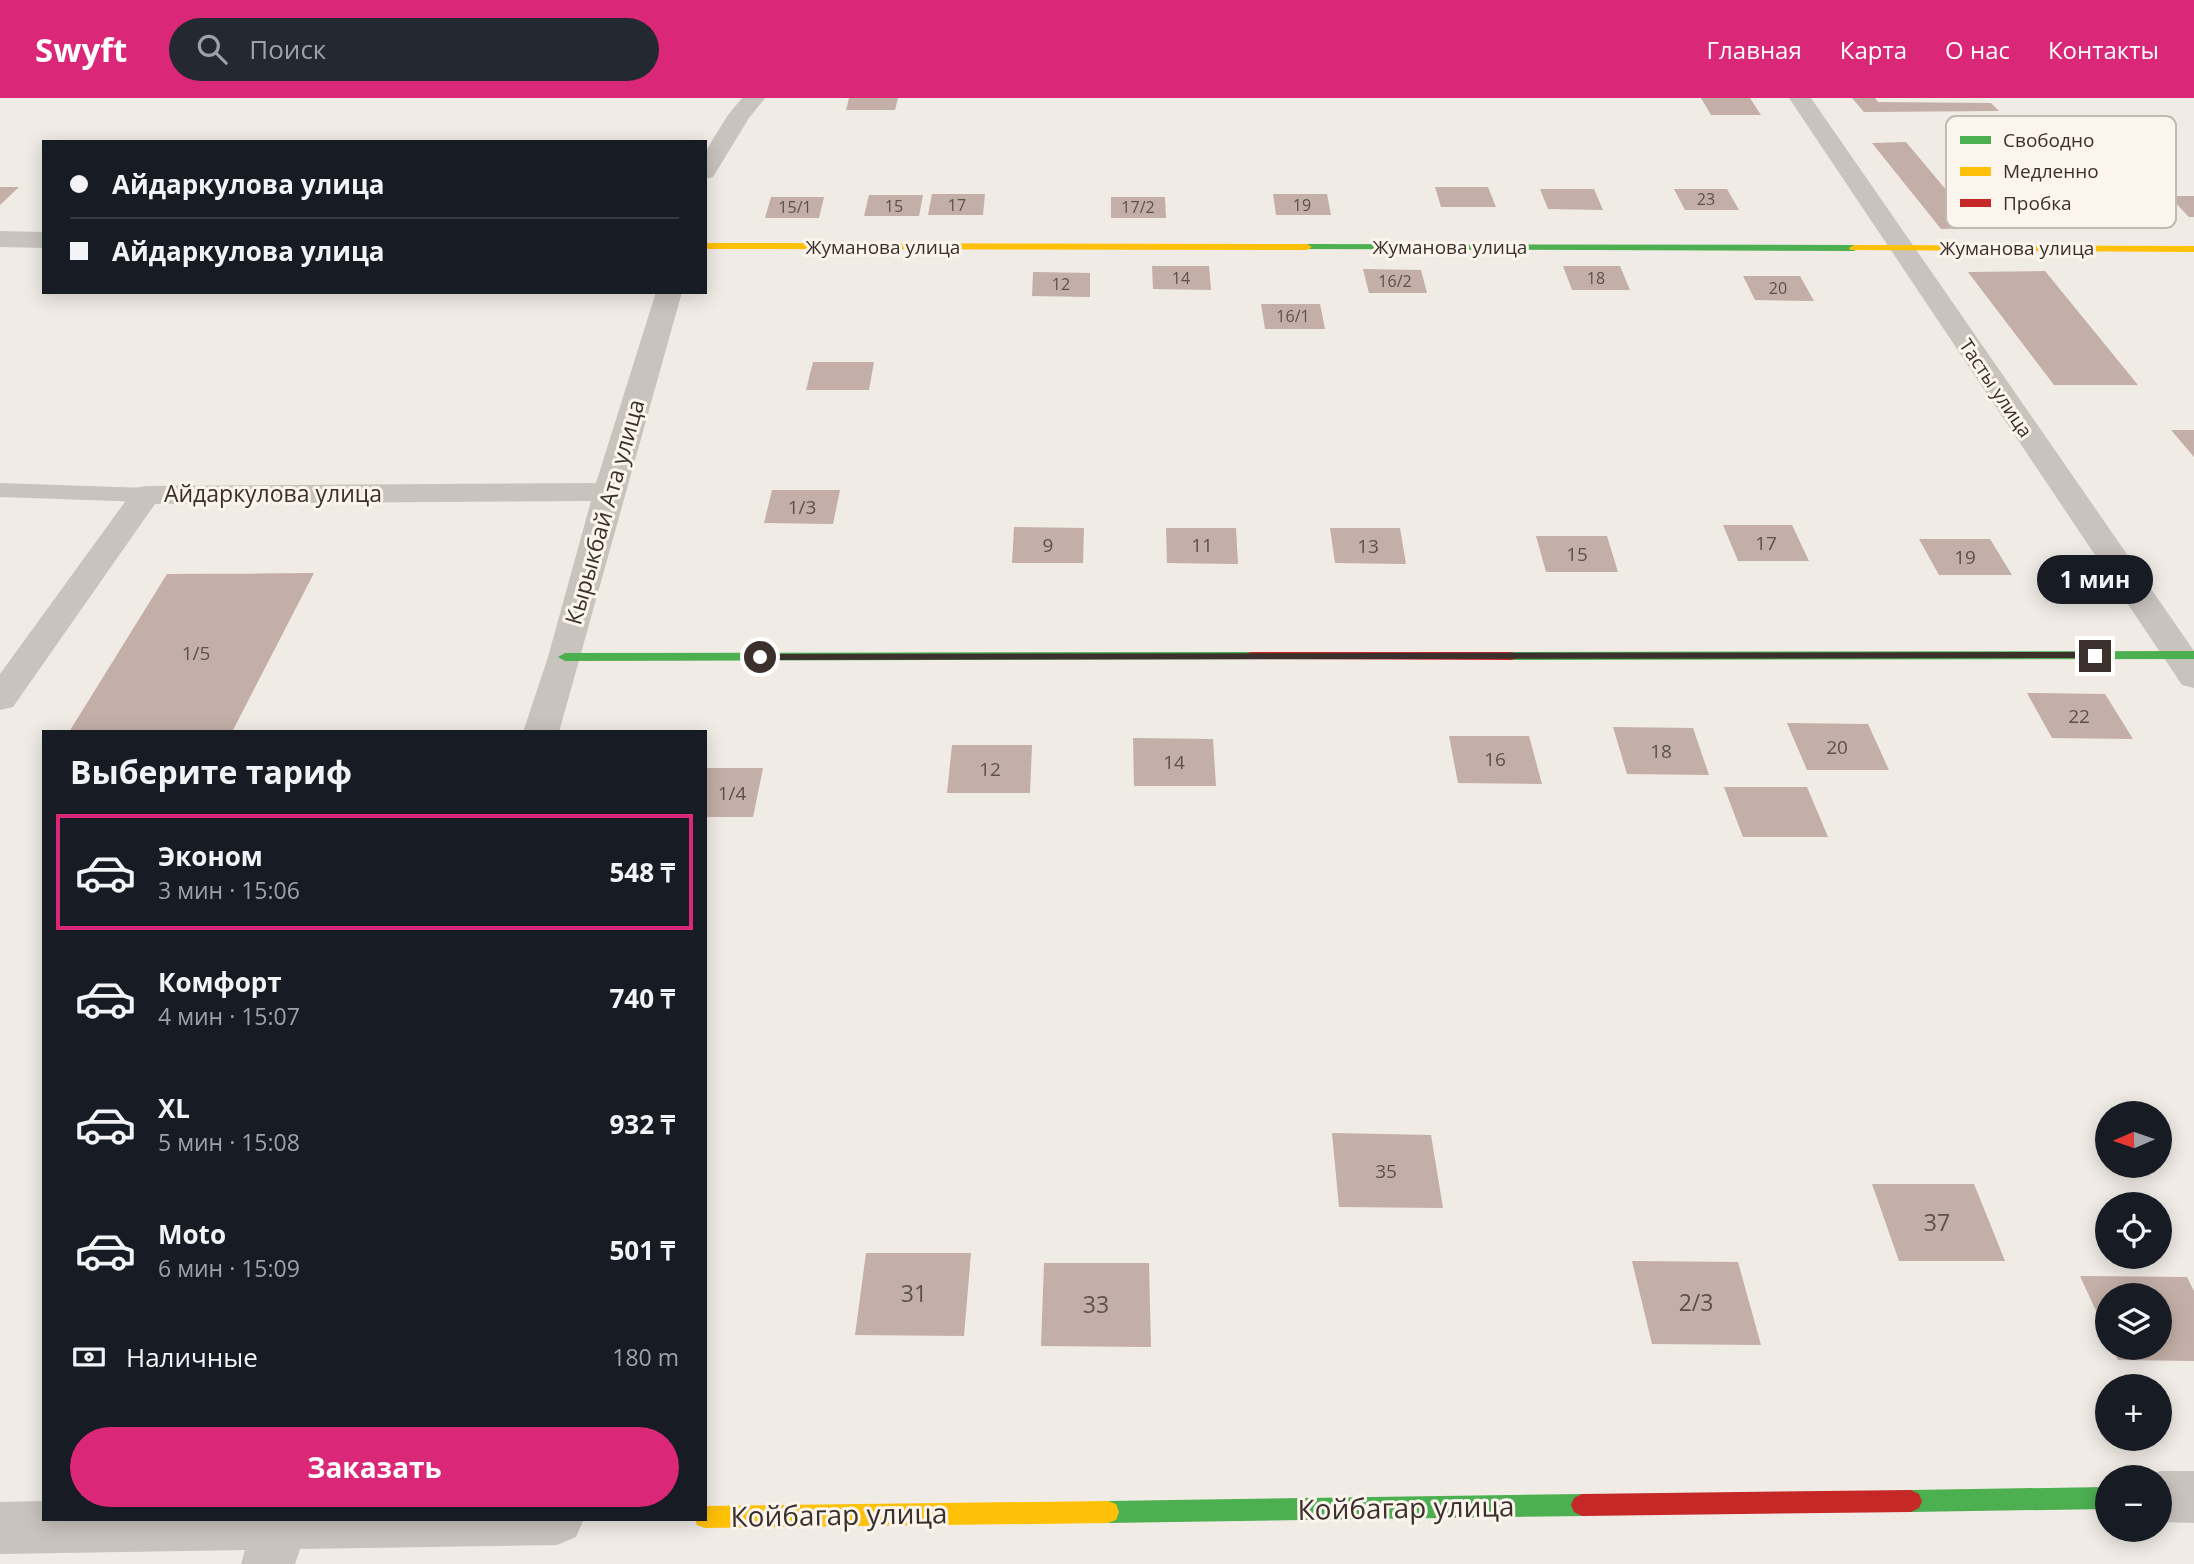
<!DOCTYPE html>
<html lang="ru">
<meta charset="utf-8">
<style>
body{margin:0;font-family:"Open Sans",sans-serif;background:#242831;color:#f1f3f6;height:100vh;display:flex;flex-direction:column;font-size:26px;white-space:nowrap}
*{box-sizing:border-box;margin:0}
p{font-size:23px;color:#9ea1a6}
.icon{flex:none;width:38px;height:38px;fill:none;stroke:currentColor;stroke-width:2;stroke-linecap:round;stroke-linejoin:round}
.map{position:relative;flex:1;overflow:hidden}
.panel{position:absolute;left:42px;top:632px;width:665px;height:791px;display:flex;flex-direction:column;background:#171b24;border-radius:0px;box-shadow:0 4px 18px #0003}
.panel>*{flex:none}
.hud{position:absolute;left:42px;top:42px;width:665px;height:154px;border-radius:0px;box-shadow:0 4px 18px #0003;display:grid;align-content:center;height:154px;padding:0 28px;background:#171b24}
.needle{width:46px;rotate:268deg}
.buttons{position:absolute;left:2095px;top:1003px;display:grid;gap:14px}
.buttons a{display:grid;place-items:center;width:77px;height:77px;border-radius:50%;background:#171b24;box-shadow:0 4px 18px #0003;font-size:35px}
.end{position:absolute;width:32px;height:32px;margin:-16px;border:9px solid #3b302b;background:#fff;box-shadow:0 0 0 4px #fff}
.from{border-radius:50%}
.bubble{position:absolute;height:49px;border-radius:24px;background:#171b24;box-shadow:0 4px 18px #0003;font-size:23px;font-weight:700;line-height:49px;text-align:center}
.hud b{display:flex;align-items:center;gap:24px;height:66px;font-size:26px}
.hud b+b{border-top:2px solid #363941}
.hud i{width:18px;height:18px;background:#f1f3f6}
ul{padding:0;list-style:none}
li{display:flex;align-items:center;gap:21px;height:116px;margin:0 14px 10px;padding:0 14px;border:4px solid transparent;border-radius:0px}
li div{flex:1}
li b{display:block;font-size:26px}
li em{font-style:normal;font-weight:700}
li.selected{border-color:#db2777}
li>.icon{width:63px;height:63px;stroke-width:1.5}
h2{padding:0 28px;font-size:32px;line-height:84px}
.pay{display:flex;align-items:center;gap:18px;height:77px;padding:0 28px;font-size:26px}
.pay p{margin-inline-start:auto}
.action{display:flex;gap:14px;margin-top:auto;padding:14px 28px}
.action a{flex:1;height:80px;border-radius:42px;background:#db2777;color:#fff;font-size:28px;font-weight:700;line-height:80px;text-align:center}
header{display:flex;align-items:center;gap:42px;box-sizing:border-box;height:98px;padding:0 35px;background:#db2777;color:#fff}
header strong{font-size:33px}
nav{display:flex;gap:38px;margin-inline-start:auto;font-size:24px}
.search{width:490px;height:63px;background:#242831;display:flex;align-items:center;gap:18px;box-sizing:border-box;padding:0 24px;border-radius:38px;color:#9ea1a6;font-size:26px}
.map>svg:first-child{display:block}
</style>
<header>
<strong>Swyft</strong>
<div class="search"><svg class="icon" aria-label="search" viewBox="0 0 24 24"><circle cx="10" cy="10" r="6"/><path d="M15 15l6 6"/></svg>Поиск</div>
<nav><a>Главная</a><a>Карта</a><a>О нас</a><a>Контакты</a></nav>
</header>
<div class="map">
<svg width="2194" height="1466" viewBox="0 0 2194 1466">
<rect width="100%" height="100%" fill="#f0ebe5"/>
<!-- building -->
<path fill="#c3afa7" d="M849,0H898L895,12H846Z
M1701,0H1750L1761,17H1711Z
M1852,0H1875L1878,4L1991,5L1999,13L1864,14Z
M1906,44L1978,130L1941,131L1872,45Z
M0,89H19L0,107Z
M1435,89H1488L1496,109H1441Z
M1540,91H1594L1603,112L1548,111Z
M1674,91H1727L1739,112H1685Z
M932,96H985L983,117H928Z
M1273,96H1327L1331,117H1276Z
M869,97H923L919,118H864Z
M2169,98H2194V119H2189Z
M771,99H824L819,120H765Z
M1111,99H1165L1166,120H1111Z
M1152,168H1209L1211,192L1153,191Z
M1563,168H1620L1630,192H1572Z
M1363,171L1421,172L1427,195H1369Z
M2045,173L2138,287H2054L1968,174Z
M1033,174L1090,175V199L1032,198Z
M1743,178H1800L1814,203L1755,202Z
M1261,206H1320L1325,231H1265Z
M813,264H874L869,292H806Z
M2171,332H2194V359Z
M772,392H840L833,426L764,425Z
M1723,427H1792L1809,463H1738Z
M1014,429L1084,430L1083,465H1012Z
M1166,430H1236L1238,466L1167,465Z
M1330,430H1400L1406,466L1335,465Z
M1536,438H1607L1618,474H1546Z
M1919,441H1990L2012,477H1939Z
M314,475L232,634H69L167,476Z
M2027,595L2105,596L2133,641L2052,640Z
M1787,625L1868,626L1889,672H1807Z
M1613,629L1693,630L1709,677L1627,676Z
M1449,638H1529L1542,686L1458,685Z
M1133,640L1213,641L1216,688H1134Z
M952,647H1032L1030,695H947Z
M705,670H763L753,719H705Z
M1724,689H1807L1828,739H1743Z
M1332,1035L1431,1037L1443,1110L1339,1109Z
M1872,1086H1974L2005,1163H1899Z
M866,1155H971L964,1238L855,1237Z
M1632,1163L1738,1164L1761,1247L1652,1246Z
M1044,1165H1149L1151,1249L1041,1248Z
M2080,1178L2187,1179L2194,1193V1263L2118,1262L2112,1250H2160V1197H2107V1237Z"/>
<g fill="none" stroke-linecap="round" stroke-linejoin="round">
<!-- lane -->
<path fill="#c9c3be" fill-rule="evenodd" d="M0,385L146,390L154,392L157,397L154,402L146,404L0,399Z"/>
<!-- street -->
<path fill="#c9c3be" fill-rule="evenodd" d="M742,0H765L749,20L713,79L705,81V54L728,17Z
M1789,0H1811L2194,553V590L2182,587Z
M0,133L44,134V150L0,149Z
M656,194H682L559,634H523L548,559L591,403L155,406L13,609L0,612V576L135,390L146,388L596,385Z
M2160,1373H2194V1425L2160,1424V1379H2146Z
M44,1403V1421H584L576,1439L557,1447L300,1451L295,1466H241L245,1452L0,1456V1404Z"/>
<!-- fast -->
<path fill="#4caf50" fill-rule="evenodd" d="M1307,146L1854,147L1859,150L1854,153L1303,151V147Z
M2194,553V561L1512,562L1505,558L1512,554Z
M1252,554L1257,555L1259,558L1257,561L565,563L558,559L565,555Z
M2107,1389V1411L1911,1414L1903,1410L1900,1403L1903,1396L1911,1392Z
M1582,1396L1590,1400L1593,1407L1590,1414L1582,1418L1108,1425L1100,1422L1097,1414L1100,1406L1108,1403Z"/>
<!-- slow -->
<path fill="#ffc107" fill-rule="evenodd" d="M705,145L1307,146L1312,149L1307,152L705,151Z
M1854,147L2194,148V154L1850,152L1849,150Z
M1108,1403L1116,1406L1119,1414L1116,1422L1108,1425L705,1430L697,1427L695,1421H705V1408Z"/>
<!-- jam -->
<path fill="#c62828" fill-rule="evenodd" d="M1252,554H1512L1519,558L1512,562L1247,561L1245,558L1247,555Z
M1911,1392L1919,1396L1922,1403L1919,1410L1911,1414L1582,1418L1574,1414L1571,1407L1574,1400L1582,1396Z"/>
</g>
<!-- route -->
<path fill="#3b302b" d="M2095,554L2100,558L2098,560L760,562L755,559L760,556Z"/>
<g text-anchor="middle" stroke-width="6" stroke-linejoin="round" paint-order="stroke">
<!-- far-number labels -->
<g font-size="16" fill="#5d504a">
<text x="1706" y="107">23</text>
<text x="957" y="113">17</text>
<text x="1302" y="113">19</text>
<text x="894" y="114">15</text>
<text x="795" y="115">15/1</text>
<text x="1138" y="115">17/2</text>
<text x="1181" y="186">14</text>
<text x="1596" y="186">18</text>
<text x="1395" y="189">16/2</text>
<text x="1061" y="192">12</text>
<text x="1778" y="196">20</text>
<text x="1293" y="224">16/1</text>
</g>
<!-- far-street labels -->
<g font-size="19" fill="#3b302b" stroke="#fbf5ee">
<text x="883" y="156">Жуманова улица</text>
<text x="1450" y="156">Жуманова улица</text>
<text x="2017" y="157">Жуманова улица</text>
<text transform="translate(1996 290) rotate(56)" y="7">Тасты улица</text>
</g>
<!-- number labels -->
<g font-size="19" fill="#5d504a">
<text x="802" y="416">1/3</text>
<text x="1766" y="452">17</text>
<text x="1048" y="454">9</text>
<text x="1202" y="454">11</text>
<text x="1368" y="455">13</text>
<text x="1577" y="463">15</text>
<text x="1965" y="466">19</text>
<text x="196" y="562">1/5</text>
<text x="2079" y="625">22</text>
<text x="1837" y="656">20</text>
<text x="1661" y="660">18</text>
<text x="1495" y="668">16</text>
<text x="1174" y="671">14</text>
<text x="990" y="678">12</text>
<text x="732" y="702">1/4</text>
<text x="1386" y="1080">35</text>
</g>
<!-- street labels -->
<g font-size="23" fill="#3b302b" stroke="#fbf5ee">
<text x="273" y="404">Айдаркулова улица</text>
<text transform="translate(605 414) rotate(-74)" y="8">Кырыкбай Ата улица</text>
</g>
<!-- near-number labels -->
<g font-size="23" fill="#5d504a">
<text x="1937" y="1133">37</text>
<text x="914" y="1204">31</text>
<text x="1696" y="1213">2/3</text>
<text x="1096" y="1215">33</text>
</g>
<!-- near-street labels -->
<g font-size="28" fill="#3b302b" stroke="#fbf5ee">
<text transform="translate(1406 1410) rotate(-1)" y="10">Койбагар улица</text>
<text transform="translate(839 1417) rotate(-1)" y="10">Койбагар улица</text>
</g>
</g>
<!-- legend -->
<rect x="1946" y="18" width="230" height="112" rx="10" fill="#fbf5ee" stroke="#c1bab4" stroke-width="2"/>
<rect x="1960" y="38" width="31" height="8" fill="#4caf50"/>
<rect x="1960" y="69" width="31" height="9" fill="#ffc107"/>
<rect x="1960" y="101" width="31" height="8" fill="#c62828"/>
<g font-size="19" fill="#3b302b">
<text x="2003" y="49">Свободно</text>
<text x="2003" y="80">Медленно</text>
<text x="2003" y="112">Пробка</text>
</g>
</svg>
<div class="buttons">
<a><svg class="needle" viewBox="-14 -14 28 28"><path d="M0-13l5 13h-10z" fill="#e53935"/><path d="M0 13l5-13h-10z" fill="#9ea1a6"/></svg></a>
<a><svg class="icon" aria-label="locate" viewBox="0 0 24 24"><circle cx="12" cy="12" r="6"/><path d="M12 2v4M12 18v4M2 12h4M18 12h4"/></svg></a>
<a><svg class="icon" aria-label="layers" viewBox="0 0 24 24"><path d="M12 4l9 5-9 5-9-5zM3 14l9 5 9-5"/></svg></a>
<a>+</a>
<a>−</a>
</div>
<i class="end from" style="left:760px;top:559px"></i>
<i class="end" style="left:2095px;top:558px"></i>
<div class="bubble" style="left:2037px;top:457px;width:116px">1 мин</div>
<div class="hud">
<b><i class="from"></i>Айдаркулова улица</b>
<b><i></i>Айдаркулова улица</b>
</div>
<section class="panel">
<h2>Выберите тариф</h2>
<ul>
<li class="selected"><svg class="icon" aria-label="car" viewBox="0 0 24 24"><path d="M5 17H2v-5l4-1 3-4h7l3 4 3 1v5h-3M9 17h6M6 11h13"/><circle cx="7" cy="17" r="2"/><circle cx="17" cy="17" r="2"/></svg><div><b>Эконом</b><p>3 мин · 15:06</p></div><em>548 ₸</em></li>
<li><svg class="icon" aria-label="car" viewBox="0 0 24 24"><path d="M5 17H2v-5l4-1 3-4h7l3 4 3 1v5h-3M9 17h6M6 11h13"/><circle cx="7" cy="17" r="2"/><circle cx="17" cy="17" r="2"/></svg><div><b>Комфорт</b><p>4 мин · 15:07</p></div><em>740 ₸</em></li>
<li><svg class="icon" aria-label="car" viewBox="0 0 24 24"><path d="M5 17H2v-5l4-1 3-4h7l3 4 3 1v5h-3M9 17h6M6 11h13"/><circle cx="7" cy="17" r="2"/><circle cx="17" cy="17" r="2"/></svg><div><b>XL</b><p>5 мин · 15:08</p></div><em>932 ₸</em></li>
<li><svg class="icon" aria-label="car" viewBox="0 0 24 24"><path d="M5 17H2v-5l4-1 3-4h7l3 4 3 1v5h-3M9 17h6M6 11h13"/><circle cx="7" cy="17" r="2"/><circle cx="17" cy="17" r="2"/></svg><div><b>Moto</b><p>6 мин · 15:09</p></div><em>501 ₸</em></li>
</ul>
<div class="pay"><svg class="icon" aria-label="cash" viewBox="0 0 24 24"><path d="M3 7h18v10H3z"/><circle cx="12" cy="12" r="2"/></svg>Наличные<p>180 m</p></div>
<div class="action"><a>Заказать</a></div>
</section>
</div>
